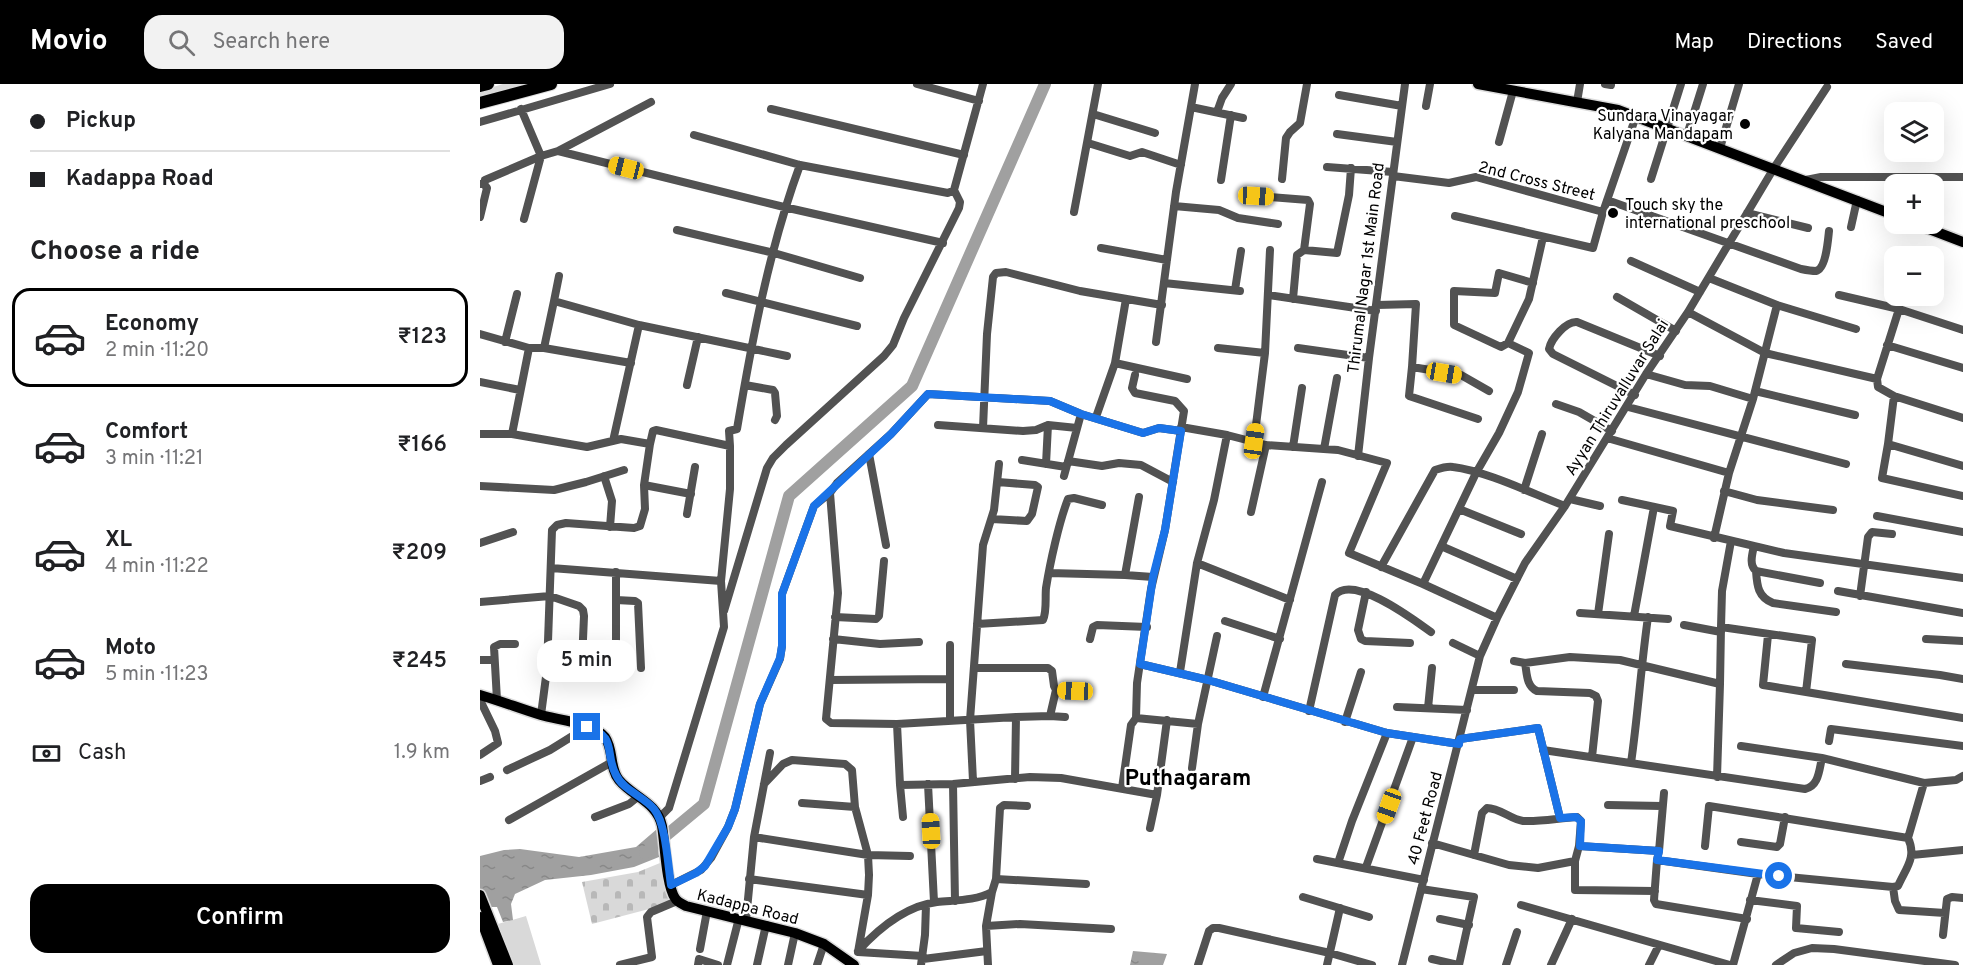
<!DOCTYPE html>
<meta charset="utf-8">
<style>
body{margin:0;font-family:Overpass,sans-serif;background:#f2f2f2;color:#202124;height:100vh;display:flex;flex-direction:column;font-size:22px;white-space:nowrap}
*{box-sizing:border-box;margin:0}
p{font-size:20px;color:#757577}
.icon{flex:none;width:33px;height:33px;fill:none;stroke:currentColor;stroke-width:2;stroke-linecap:round;stroke-linejoin:round}
.map{position:relative;flex:1;overflow:hidden}
.drawer{display:flex;flex-direction:column;background:#fff;width:480px}
.drawer>*{flex:none}
.hud{display:grid;align-content:center;height:132px;padding:0 30px;background:#fff}
.tools{position:absolute;left:1404px;top:18px;display:grid;gap:12px}
.tools a{display:grid;place-items:center;width:60px;height:60px;border-radius:12px;background:#fff;box-shadow:0 6px 24px #0002;font-size:30px}
.end{position:absolute;width:27px;height:27px;margin:-14px;border:8px solid #1a73e8;background:#fff;box-shadow:0 0 0 3px #fff}
.from{border-radius:50%}
.bubble{position:absolute;height:42px;border-radius:18px;background:#fff;box-shadow:0 6px 24px #0002;font-size:20px;font-weight:600;line-height:42px;text-align:center}
.car{position:absolute;width:18px;height:36px;margin:-18px -9px;border-radius:8px;box-shadow:0 0 4px 2px #0007;background:linear-gradient(#f5c518 24%,#345 0 40%,#f5c518 0 76%,#345 0 86%,#f5c518 0)}
.hud b{display:flex;align-items:center;gap:21px;height:57px;font-size:22px}
.hud b+b{border-top:2px solid #e0e0e0}
.hud i{width:15px;height:15px;background:#202124}
ul{padding:0;list-style:none}
li{display:flex;align-items:center;gap:18px;height:99px;margin:0 12px 9px;padding:0 18px;border:3px solid transparent;border-radius:18px}
li div{flex:1}
li b{display:block;font-size:22px}
li em{font-style:normal;font-weight:600}
li.current{border-color:#000}
li>.icon{width:54px;height:54px;stroke-width:1.5}
h2{padding:0 30px;font-size:27px;line-height:72px}
.pay{display:flex;align-items:center;gap:15px;height:66px;padding:0 30px;font-size:22px}
.pay p{margin-inline-start:auto}
.primary-button{display:flex;gap:12px;margin-top:auto;padding:12px 30px}
.primary-button a{flex:1;height:69px;border-radius:18px;background:#000;color:#fff;font-size:24px;font-weight:600;line-height:69px;text-align:center}
header{display:flex;align-items:center;gap:36px;box-sizing:border-box;height:84px;padding:0 30px;background:#000;color:#fff}
header strong{font-size:28px}
nav{display:flex;gap:33px;margin-inline-start:auto;font-size:21px}
.search{width:420px;height:54px;background:#f2f2f2;display:flex;align-items:center;gap:15px;box-sizing:border-box;padding:0 21px;border-radius:18px;color:#757577;font-size:22px}
main{display:flex;flex:1;min-height:0}
.map>svg:first-child{display:block}
</style>
<header>
<strong>Movio</strong>
<div class="search"><svg class="icon" aria-label="search" viewBox="0 0 24 24"><circle cx="10" cy="10" r="6"/><path d="M15 15l6 6"/></svg>Search here</div>
<nav><a>Map</a><a>Directions</a><a>Saved</a></nav>
</header>
<main>
<section class="drawer">
<div class="hud">
<b><i class="from"></i>Pickup</b>
<b><i></i>Kadappa Road</b>
</div>
<h2>Choose a ride</h2>
<ul>
<li class="current"><svg class="icon" aria-label="car" viewBox="0 0 24 24"><path d="M5 17H2v-5l4-1 3-4h7l3 4 3 1v5h-3M9 17h6M6 11h13"/><circle cx="7" cy="17" r="2"/><circle cx="17" cy="17" r="2"/></svg><div><b>Economy</b><p>2 min · 11:20</p></div><em>₹123</em></li>
<li><svg class="icon" aria-label="car" viewBox="0 0 24 24"><path d="M5 17H2v-5l4-1 3-4h7l3 4 3 1v5h-3M9 17h6M6 11h13"/><circle cx="7" cy="17" r="2"/><circle cx="17" cy="17" r="2"/></svg><div><b>Comfort</b><p>3 min · 11:21</p></div><em>₹166</em></li>
<li><svg class="icon" aria-label="car" viewBox="0 0 24 24"><path d="M5 17H2v-5l4-1 3-4h7l3 4 3 1v5h-3M9 17h6M6 11h13"/><circle cx="7" cy="17" r="2"/><circle cx="17" cy="17" r="2"/></svg><div><b>XL</b><p>4 min · 11:22</p></div><em>₹209</em></li>
<li><svg class="icon" aria-label="car" viewBox="0 0 24 24"><path d="M5 17H2v-5l4-1 3-4h7l3 4 3 1v5h-3M9 17h6M6 11h13"/><circle cx="7" cy="17" r="2"/><circle cx="17" cy="17" r="2"/></svg><div><b>Moto</b><p>5 min · 11:23</p></div><em>₹245</em></li>
</ul>
<div class="pay"><svg class="icon" aria-label="cash" viewBox="0 0 24 24"><path d="M3 7h18v10H3z"/><circle cx="12" cy="12" r="2"/></svg>Cash<p>1.9 km</p></div>
<div class="primary-button"><a>Confirm</a></div>
</section>
<div class="map">
<svg width="1483" height="881" viewBox="0 0 1483 881">
<defs>
<pattern id="cemetery-stones" width="16" height="16" patternUnits="userSpaceOnUse" patternTransform="scale(1.5)"><rect width="16" height="16" fill="#d9d9d9"/><path d="M2 7V4a2 2 0 0 1 4 0v3zM10 15v-3a2 2 0 0 1 4 0v3z" fill="#b8b8b8"/></pattern>
<pattern id="water-ripples" width="26" height="14" patternUnits="userSpaceOnUse" patternTransform="scale(1.5)"><rect width="26" height="14" fill="#a0a0a0"/><path d="M2 4q2-2 4 0t4 0M15 11q2-2 4 0t4 0" fill="none" stroke="#888"/></pattern>
</defs>
<rect width="100%" height="100%" fill="#fff"/>
<!-- green -->
<path fill="#d9d9d9" d="M23,0H57L0,16V7Z
M46,832L61,881H34L18,840Z"/>
<!-- cemetery -->
<path fill="url(#cemetery-stones)" d="M180,779L189,817L169,825L112,840L102,798L158,788Z"/>
<!-- water -->
<path fill="url(#water-ripples)" d="M177,745L179,773L154,783L111,791L65,796L35,810L31,820L33,836L23,838L17,823H0V772L24,766L40,765L99,773L156,763Z
M653,867L687,870L683,881H650Z"/>
<g fill="none" stroke-linecap="round" stroke-linejoin="round">
<!-- river -->
<path stroke="#a0a0a0" stroke-width="12" d="M165,769L224,720L309,412L432,302L565,0"/>
<!-- major casing -->
<g stroke="#dbdbdb" stroke-width="13">
<path id="major" d="M998,0L1138,26L1414,131
M1436,140L1483,158
M0,611C21,617 41,625 61,631C78,636 114,639 125,653C134,666 129,684 139,696C153,713 177,718 182,742C185,759 186,801 195,814C197,818 202,820 206,822L315,849L344,860L374,881
M0,811L28,881
M0,833L18,881"/>
</g>
<!-- highway casing -->
<g stroke="#dbdbdb" stroke-width="14">
<path id="highway" d="M0,2L8,0
M0,19L71,0"/>
</g>
<!-- minor -->
<path stroke="#525252" stroke-width="8" d="M437,0L499,17
M1125,0L1131,1
M859,11L922,22
M1097,18L1100,0
M946,22L950,0
M711,23L763,34
M41,25L61,72L78,67L304,123L463,159
M291,25L484,71
M737,28L742,14L751,0
M613,30L675,49
M0,38L130,0
M857,50L917,58
M214,51L320,81L468,109L474,106L503,0
M1207,51L1223,0
M1019,58L1033,7
M608,59L650,72L662,68L701,81
M1240,64L1259,0
M78,67L171,18
M847,83L913,88
M913,92L969,99L996,93L1123,128
M802,95L806,54L810,48L820,39L827,0
M1171,95L1201,0
M5,96L61,72
M741,96L751,31
M1326,96L1341,93H1483
M0,100H4L7,104L0,133
M776,112L828,116L830,120L824,166L857,169L869,111L871,84
M1127,116L1321,185C1326,186 1332,187 1336,187C1346,185 1348,156 1349,147
M694,122L739,126L758,134L798,140
M594,128L618,0
M1267,129L1328,144
M975,132L1113,164L1123,128L1156,32
M44,135L61,72
M1371,143L1377,116
M197,146L294,169L380,194
M621,164L687,176
M1151,177L1220,208
M1229,194L1297,221L1376,245
M684,199L760,207
M755,206L761,167
M246,209L377,242
M788,211L896,227
M1359,211L1419,225L1483,246
M1137,213L1196,247
M813,215L817,171L824,166
M74,217L79,192
M897,221L936,220L932,283L981,291L1009,307
M1208,228L1285,269L1397,295L1398,303L1414,312L1483,334
M0,250L49,264H64L151,279
M25,258L37,210
M676,258L696,108L715,0
M1028,259L1049,215L1063,153
M1407,261L1483,284
M64,264L74,217L159,241L307,272
M738,264L785,269
M818,264L889,274
M635,279L707,295
M932,283L929,312L998,335
M1166,290L1205,301L1230,302L1273,315
M655,291L652,304L655,309L695,317L704,327L685,446L671,505L657,599L656,634
M1397,295L1419,225
M0,298L40,306
M207,301L218,253
M265,301L293,306L295,309L297,332L295,336
M1275,307L1375,331
M1155,311L1073,270L1069,265C1071,255 1086,237 1097,238L1180,272
M1076,320L1099,328L1132,347
M1148,323L1366,380
M616,333L635,279L646,215
M458,341L543,347L556,346L568,341L597,344
M701,343L747,351L786,361L858,366L907,379L869,469L943,500L1017,534
M503,344L507,250L513,193L516,189L526,188L600,207L682,221
M0,350H32L107,363L141,355L170,360L173,347L176,346L250,362L249,347L257,345C272,256 289,165 320,81
M32,350L49,264
M1127,354L1249,389
M133,357L159,241
M774,357L785,269L790,166
M1408,360L1414,312
M813,363L822,304
M844,365L857,294
M389,370L406,461
M878,372L889,274L925,0
M542,376L586,383
M588,377L622,382L639,379L661,381L693,398
M566,380L568,341
M1483,382L1408,360L1402,394L1483,412
M124,392L132,417L130,443
M584,392L601,330
M164,401L211,410
M0,402L74,406L106,398L144,386
M1044,406L1062,350
M1244,407L1277,416L1353,426
M1090,415L1120,422
M1142,416L1193,427L1190,442L1304,469L1483,494
M979,425L1041,450
M771,428L786,361
M207,430L215,383
M1397,432L1483,448
M512,435L547,437L552,430L558,403L555,401L518,398
M1234,454L1249,389L1273,315L1297,221
M1251,457L1242,507L1241,543L1332,556L1326,608L1283,601L1288,551
M0,459L33,448
M961,462L1037,495
M1274,462C1272,471 1269,481 1276,487L1340,499
M717,479L810,516
M901,483L955,386C961,384 967,382 973,383C1006,387 1053,410 1085,422
M71,484L241,497
M1276,487C1277,502 1278,513 1293,519L1356,528
M136,488V580
M569,489L645,491L659,413
M645,491L673,493
M943,500L996,389L1019,349L1038,308L1049,269L1028,259L1021,263L974,241V207L1015,209L1019,189L1053,199
M1358,507L1483,529
M886,508L878,546L881,555L885,557L930,559
M1380,512L1388,453L1392,448L1412,450
M136,516L155,517L158,519L161,584
M0,518L70,512L99,522L103,526L104,532L102,578
M244,527L287,384L293,374L306,361L404,272L413,261L424,234L479,124L480,118L474,106
M1100,529L1188,535
M1118,530L1129,450
M1154,532L1174,423
M355,533L396,535L399,532L404,477
M745,537L800,555
M497,540L563,536C567,527 565,514 566,504C570,479 579,438 588,415L594,414L622,421
M1204,541L1241,548
M353,555L400,560L439,558
M610,555L613,543L617,541L667,543
M1446,555L1483,557
M973,559L1000,572
M0,576H13
M1034,577L1045,579L1090,573L1140,576L1240,600L1241,543
M1045,579C1047,589 1046,602 1057,607L1110,609L1116,612L1118,617L1112,673
M660,580L728,596L907,649L979,660
M1366,580L1460,591L1483,595
M494,584H568L572,587L574,602L576,606L595,607
M700,588L717,479L734,416L747,351
M350,596L469,595
M992,606H1034
M1326,608L1483,634
M783,613L842,398
M0,616L15,647L18,659L0,671
M17,616L14,563L20,560H35
M917,623L987,626
M948,624L952,584
M829,627L855,511C874,490 934,536 951,548
M61,631L67,585L72,446L77,441L86,439L154,444L160,442L165,425L164,401L170,360
M570,632L576,606
M470,636V561
M865,638L881,588
M417,640L351,639L346,635L358,509L350,409L357,399L411,350L448,310L570,317L601,330L663,349L679,344L701,347
M980,655L1058,644L1080,734
M1349,657L1351,645L1483,662
M1261,662L1342,674L1444,699L1476,696L1483,692
M1063,666L1325,705C1339,702 1339,686 1342,674
M1151,679C1158,630 1161,582 1168,533
M712,684L718,640L737,552
M27,686L70,666L107,643
M1237,693L1240,600
M535,695L536,633L570,632L585,633
M0,697L10,693
M493,697L490,636L503,461L514,426L519,380
M284,700L303,680L312,676L365,680L372,686L375,723L388,771L389,791L388,811L378,868L443,872
M448,700L454,818
M473,700L475,817
M420,701L473,700L550,693L581,694L677,711L670,744
M642,704L651,641L656,634L718,640
M677,711L687,636
M322,719L375,723
M1128,721L1182,722
M115,733L149,720L159,712
M423,733L420,701L417,640L536,633
M179,734L189,724L244,543L241,497L250,405V362
M29,736L132,678
M274,753L290,669
M1261,758L1297,763L1300,760L1305,733
M952,759L1029,781L1058,784L1095,777
M1099,762L1179,767L1177,776L1278,790L1413,803L1418,802C1426,784 1437,773 1428,754
M1225,762L1229,722L1428,754L1444,699
M1179,767L1184,709
M994,771L1002,729L1007,724C1020,724 1030,735 1043,737C1060,738 1079,734 1097,733L1101,737L1099,762L1095,777V806L1175,807
M1432,771L1483,766
M837,775L944,796
M1177,776L1174,816L1176,820L1267,835
M858,779L872,737L907,649
M886,783L933,653
M269,795L388,811
M516,795L520,724L524,721L547,722
M191,801L221,786L231,774L248,743L255,725L280,620L300,575L302,562V510L334,422L350,409
M1413,803L1415,817L1419,826L1465,829
M941,805L994,813L979,881
M823,813L889,833
M1270,816L1317,822L1316,844L1359,848
M1041,821L1250,881
M960,835L989,841
M266,836L274,753L388,771L430,772
M506,842L540,840L631,845
M1463,851L1467,815L1472,813L1483,814
M220,865L227,827
M378,867C399,844 425,822 457,818C475,816 495,817 512,808L516,795L606,800
M443,875L507,867
M952,875L978,881
M140,881L172,873L167,833L171,828L197,817
M218,881L219,875L238,881
M247,881L259,834
M277,881L286,841
M308,881L315,849
M337,881L344,860
M441,881L445,851L446,821
M508,881L506,842L512,808
M718,881L729,847L733,844H739L850,869L892,881
M847,881L860,824
M922,881L1000,572L1017,534L1045,479L1085,422L1166,290L1208,228L1294,84L1347,3
M1026,881L1037,848
M1071,881L1092,835
M1169,881L1179,861
M1253,881L1278,790
M1296,881L1314,869L1332,864L1354,865L1475,881"/>
<!-- major -->
<use href="#major" stroke="#000" stroke-width="10"/>
<!-- highway -->
<use href="#highway" stroke="#000" stroke-width="12"/>
</g>
<g fill="none" stroke-linecap="round" stroke-linejoin="round">
<!-- route -->
<path stroke="#1a73e8" stroke-width="8" d="M107,643C138,653 124,669 136,691C143,706 163,712 174,725C186,739 188,782 191,801L216,789L225,782L248,743L255,725L280,620L300,574L302,562V510L334,422L411,350L448,310L570,317L601,330L663,349L679,344L701,347L685,446L673,493L660,580L728,596L907,649L979,660L980,655L1058,644L1080,734L1096,733L1101,737L1100,762L1179,767L1177,776L1299,792"/>
</g>
<!-- markers -->
<g fill="#000" stroke="#fff" stroke-width="2">
<circle cx="1265" cy="40" r="6"/>
<circle cx="1133" cy="129" r="6"/>
</g>
<g text-anchor="middle" stroke-width="4.5" stroke-linejoin="round" paint-order="stroke">
<!-- poi labels -->
<g font-size="16" fill="#000" stroke="#fff" text-anchor="end">
<text x="1253" y="37">Sundara Vinayagar<tspan x="1253" dy="18">Kalyana Mandapam</tspan></text>
<text x="1145" y="126" text-anchor="start">Touch sky the<tspan x="1145" dy="18">international preschool</tspan></text>
</g>
<!-- street labels -->
<g font-size="16" fill="#000" stroke="#fff">
<text transform="translate(1057 96) rotate(14)" y="6">2nd Cross Street</text>
<text transform="translate(885 184) rotate(-83)" y="6">Thirumal Nagar 1st Main Road</text>
<text transform="translate(1136 313) rotate(-58)" y="6">Ayyan Thiruvalluvar Salai</text>
<text transform="translate(944 734) rotate(-75)" y="6">40 Feet Road</text>
<text transform="translate(268 822) rotate(14)" y="6">Kadappa Road</text>
</g>
<!-- district labels -->
<g font-size="22" font-weight="bold" fill="#000" stroke="#fff">
<text x="708" y="701">Puthagaram</text>
</g>
</g>
</svg>
<div class="tools">
<a><svg class="icon" aria-label="layers" viewBox="0 0 24 24"><path d="M12 4l9 5-9 5-9-5zM3 14l9 5 9-5"/></svg></a>
<a>+</a>
<a>−</a>
</div>
<i class="end from" style="left:1299px;top:792px"></i>
<i class="end" style="left:107px;top:643px"></i>
<div class="bubble" style="left:57px;top:556px;width:99px">5 min</div>
<i class="car" style="left:146px;top:84px;rotate:284deg"></i>
<i class="car" style="left:776px;top:112px;rotate:93deg"></i>
<i class="car" style="left:964px;top:289px;rotate:100deg"></i>
<i class="car" style="left:774px;top:357px;rotate:8deg"></i>
<i class="car" style="left:595px;top:607px;rotate:272deg"></i>
<i class="car" style="left:909px;top:722px;rotate:200deg"></i>
<i class="car" style="left:451px;top:747px;rotate:357deg"></i>
</div>
</main>
